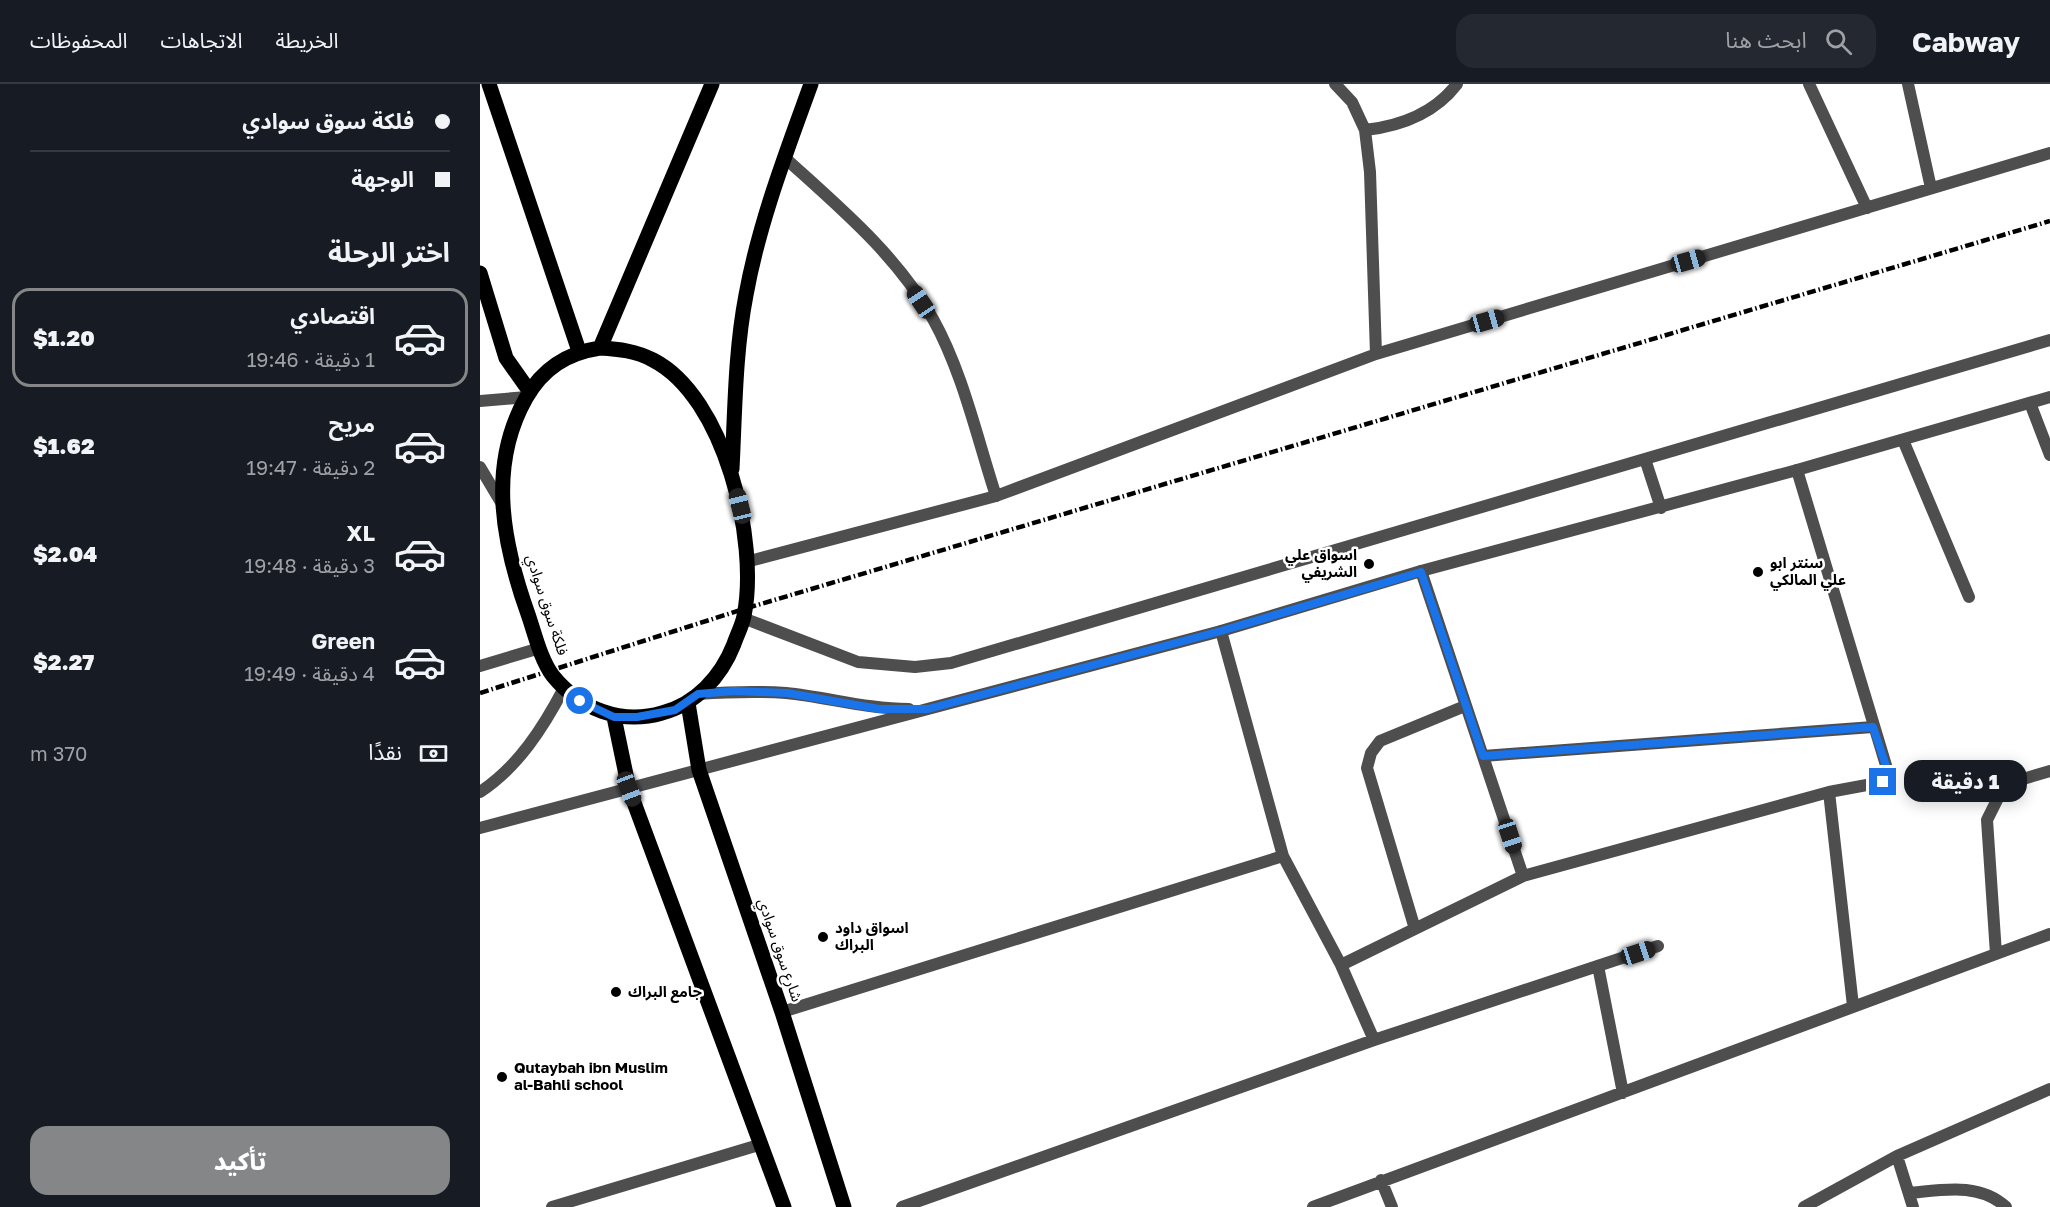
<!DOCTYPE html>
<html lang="ar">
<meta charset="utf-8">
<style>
body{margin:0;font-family:"Golos Text","Noto Sans Arabic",sans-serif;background:#242831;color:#f1f3f6;direction:rtl;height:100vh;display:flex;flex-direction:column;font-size:22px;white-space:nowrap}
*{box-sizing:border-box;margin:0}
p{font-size:20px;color:#9ea1a6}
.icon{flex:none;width:33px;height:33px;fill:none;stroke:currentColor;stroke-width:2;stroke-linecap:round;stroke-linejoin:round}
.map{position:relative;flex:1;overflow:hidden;direction:ltr}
.sheet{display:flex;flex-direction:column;background:#171b24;width:480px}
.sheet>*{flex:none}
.guide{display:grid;align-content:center;height:132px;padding:0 30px;background:#171b24}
.end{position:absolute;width:27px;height:27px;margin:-14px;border:8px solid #1a73e8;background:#fff;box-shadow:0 0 0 3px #fff}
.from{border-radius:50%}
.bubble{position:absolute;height:42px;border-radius:18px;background:#171b24;box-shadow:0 3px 15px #0003;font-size:20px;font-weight:800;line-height:42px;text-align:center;direction:rtl}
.car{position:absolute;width:18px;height:36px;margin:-18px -9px;border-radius:8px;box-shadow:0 0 4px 2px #0007;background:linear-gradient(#222 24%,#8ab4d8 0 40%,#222 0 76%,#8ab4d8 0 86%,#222 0)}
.guide b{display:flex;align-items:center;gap:21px;height:57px;font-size:22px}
.guide b+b{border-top:2px solid #363941}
.guide i{width:15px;height:15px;background:#f1f3f6}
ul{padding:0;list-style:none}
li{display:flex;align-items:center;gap:18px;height:99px;margin:0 12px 9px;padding:0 18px;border:3px solid transparent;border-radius:18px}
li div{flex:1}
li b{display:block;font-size:22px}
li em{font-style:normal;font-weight:800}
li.active{border-color:#858687}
li>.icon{width:54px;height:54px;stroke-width:1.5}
h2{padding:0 30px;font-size:27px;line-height:72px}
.pay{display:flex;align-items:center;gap:15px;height:66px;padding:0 30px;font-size:22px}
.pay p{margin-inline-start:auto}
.action{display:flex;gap:12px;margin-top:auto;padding:12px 30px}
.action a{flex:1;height:69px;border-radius:18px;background:#858687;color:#fff;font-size:24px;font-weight:800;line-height:69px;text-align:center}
header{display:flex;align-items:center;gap:36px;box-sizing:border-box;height:84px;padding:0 30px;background:#171b24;border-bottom:2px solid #363941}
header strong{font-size:28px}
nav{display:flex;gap:33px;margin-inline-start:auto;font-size:21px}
.search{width:420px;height:54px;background:#242831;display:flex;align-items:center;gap:15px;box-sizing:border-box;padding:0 21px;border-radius:18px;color:#9ea1a6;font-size:22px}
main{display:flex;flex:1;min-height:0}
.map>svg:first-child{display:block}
</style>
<header>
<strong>Cabway</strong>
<div class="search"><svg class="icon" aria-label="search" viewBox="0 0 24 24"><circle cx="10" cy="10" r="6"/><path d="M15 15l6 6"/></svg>ابحث هنا</div>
<nav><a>الخريطة</a><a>الاتجاهات</a><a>المحفوظات</a></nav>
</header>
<main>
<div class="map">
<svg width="1570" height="1123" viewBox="0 0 1570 1123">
<rect width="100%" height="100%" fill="#fff"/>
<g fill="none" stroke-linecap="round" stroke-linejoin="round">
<!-- service -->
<path stroke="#4e4e4e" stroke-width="12" d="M304,73C359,123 416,170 453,235C483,289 497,354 516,412"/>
<!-- minor -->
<path stroke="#4e4e4e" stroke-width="12" d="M855,0L872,18L885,46L890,88L896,270
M1329,0L1387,124
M1428,0L1451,104
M885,46C921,42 954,30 977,0
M1550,319L1570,371
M1423,356L1489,513
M266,478L516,412L896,270L1570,69
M941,487L1043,792
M741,547L803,772L861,881L894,956
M0,582L60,564
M1003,672L1393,643
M1349,708L1373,922
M935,845L887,684L891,669L900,657L985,622
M1516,870L1507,736L1519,712L1543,695L1570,687
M861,881L1043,792L1349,708L1403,698L1408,688L1317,386
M1118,882L1143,1009
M302,928L803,772
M1417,1072L1433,1123
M901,1096L912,1123
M1429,1109C1462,1106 1499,1098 1526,1123
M72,1123L282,1060
M422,1123L894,956L1178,862
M833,1123L1570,850
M1324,1123L1417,1072L1570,1005"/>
<!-- tertiary -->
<path stroke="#4e4e4e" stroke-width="12" d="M0,317L47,313
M1165,375L1181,424
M0,383L22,420
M263,534L378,578L435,583L471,579L1570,256
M218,610C248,608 276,607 306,609C347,613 387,625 429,625
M0,708C38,683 63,644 84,604
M0,744L741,547L941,487L1317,386L1570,313"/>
<!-- primary -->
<path stroke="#000" stroke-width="15" d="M9,0L99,267
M0,189L26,274L50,308
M120,264C139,265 156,267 173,276C245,313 279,458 264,532C262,542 257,551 254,560C241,593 216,620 182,629C141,641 100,625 73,592C61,576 55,551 49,533C23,461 7,383 46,314C63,284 87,269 120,264Z
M120,264L232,0
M252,385C255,327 255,268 266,211C279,139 306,69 331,0
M208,619L219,686L302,928L364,1123
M134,633L149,705L304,1123"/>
<!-- rail -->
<path stroke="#000" stroke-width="4.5" stroke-dasharray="9 3 1.5 3" stroke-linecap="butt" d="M0,609L264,525L1570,137"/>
</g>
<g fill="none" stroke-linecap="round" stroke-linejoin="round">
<!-- route -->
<path stroke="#1a73e8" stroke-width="8" d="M100,617L134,633H157L195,626L218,610L254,607L307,609L399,625H448L741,547L941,488L1003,672L1393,643L1408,688L1403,698"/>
</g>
<!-- markers -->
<g fill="#000" stroke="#fff" stroke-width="2">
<circle cx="889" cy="480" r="6"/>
<circle cx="1278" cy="488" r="6"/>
<circle cx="343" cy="853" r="6"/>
<circle cx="136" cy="908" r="6"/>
<circle cx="22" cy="993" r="6"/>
</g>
<g text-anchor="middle" stroke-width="5" stroke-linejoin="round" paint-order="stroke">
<!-- poi labels -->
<g font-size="15" font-weight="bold" fill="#000" stroke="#fff" text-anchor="start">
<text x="877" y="476" text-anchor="end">اسواق علي<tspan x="877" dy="17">الشريفي</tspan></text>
<text x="1290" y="484">سنتر ابو<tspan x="1290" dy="17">علي المالكي</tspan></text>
<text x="355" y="849">اسواق داود<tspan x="355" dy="17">البراك</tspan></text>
<text x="148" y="913">جامع البراك</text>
<text x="34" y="989">Qutaybah ibn Muslim<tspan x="34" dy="17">al-Bahli school</tspan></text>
</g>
<!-- street labels -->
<g font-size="15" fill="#000" stroke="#fff">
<text transform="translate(67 521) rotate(72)" y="5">فلكة سوق سوادي</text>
<text transform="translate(300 866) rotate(71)" y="5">شارع سوق سوادي</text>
</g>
</g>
</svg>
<i class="end from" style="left:100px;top:617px"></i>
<i class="end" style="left:1403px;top:698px"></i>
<div class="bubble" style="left:1424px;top:676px;width:123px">1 دقيقة</div>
<i class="car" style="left:1208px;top:177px;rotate:74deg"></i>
<i class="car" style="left:441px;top:218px;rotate:326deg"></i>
<i class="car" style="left:1007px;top:237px;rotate:74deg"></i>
<i class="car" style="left:260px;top:422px;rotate:346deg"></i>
<i class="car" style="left:149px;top:705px;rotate:159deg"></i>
<i class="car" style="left:1030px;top:752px;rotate:162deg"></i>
<i class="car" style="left:1158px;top:869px;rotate:72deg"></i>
</div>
<section class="sheet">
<div class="guide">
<b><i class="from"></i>فلكة سوق سوادي</b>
<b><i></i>الوجهة</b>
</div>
<h2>اختر الرحلة</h2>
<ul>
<li class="active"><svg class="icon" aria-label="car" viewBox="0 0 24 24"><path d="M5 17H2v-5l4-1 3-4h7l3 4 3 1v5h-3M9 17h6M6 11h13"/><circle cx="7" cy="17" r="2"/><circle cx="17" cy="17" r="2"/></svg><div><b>اقتصادي</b><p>1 دقيقة · 19:46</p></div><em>$1.20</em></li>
<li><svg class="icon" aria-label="car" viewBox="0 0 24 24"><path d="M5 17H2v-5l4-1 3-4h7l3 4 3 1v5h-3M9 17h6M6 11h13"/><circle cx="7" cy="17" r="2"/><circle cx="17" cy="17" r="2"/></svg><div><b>مريح</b><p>2 دقيقة · 19:47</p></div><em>$1.62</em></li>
<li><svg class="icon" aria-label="car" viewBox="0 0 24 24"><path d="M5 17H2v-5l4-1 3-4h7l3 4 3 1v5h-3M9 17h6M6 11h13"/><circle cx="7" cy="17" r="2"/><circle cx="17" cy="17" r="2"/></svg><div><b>XL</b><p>3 دقيقة · 19:48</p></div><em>$2.04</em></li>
<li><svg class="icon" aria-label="car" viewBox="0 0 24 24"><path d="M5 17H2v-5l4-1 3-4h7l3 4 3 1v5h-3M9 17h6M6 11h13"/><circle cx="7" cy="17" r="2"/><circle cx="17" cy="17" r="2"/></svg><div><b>Green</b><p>4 دقيقة · 19:49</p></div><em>$2.27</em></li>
</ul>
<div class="pay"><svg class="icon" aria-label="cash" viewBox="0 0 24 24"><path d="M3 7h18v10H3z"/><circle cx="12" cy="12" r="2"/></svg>نقدًا<p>370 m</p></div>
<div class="action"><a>تأكيد</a></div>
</section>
</main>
